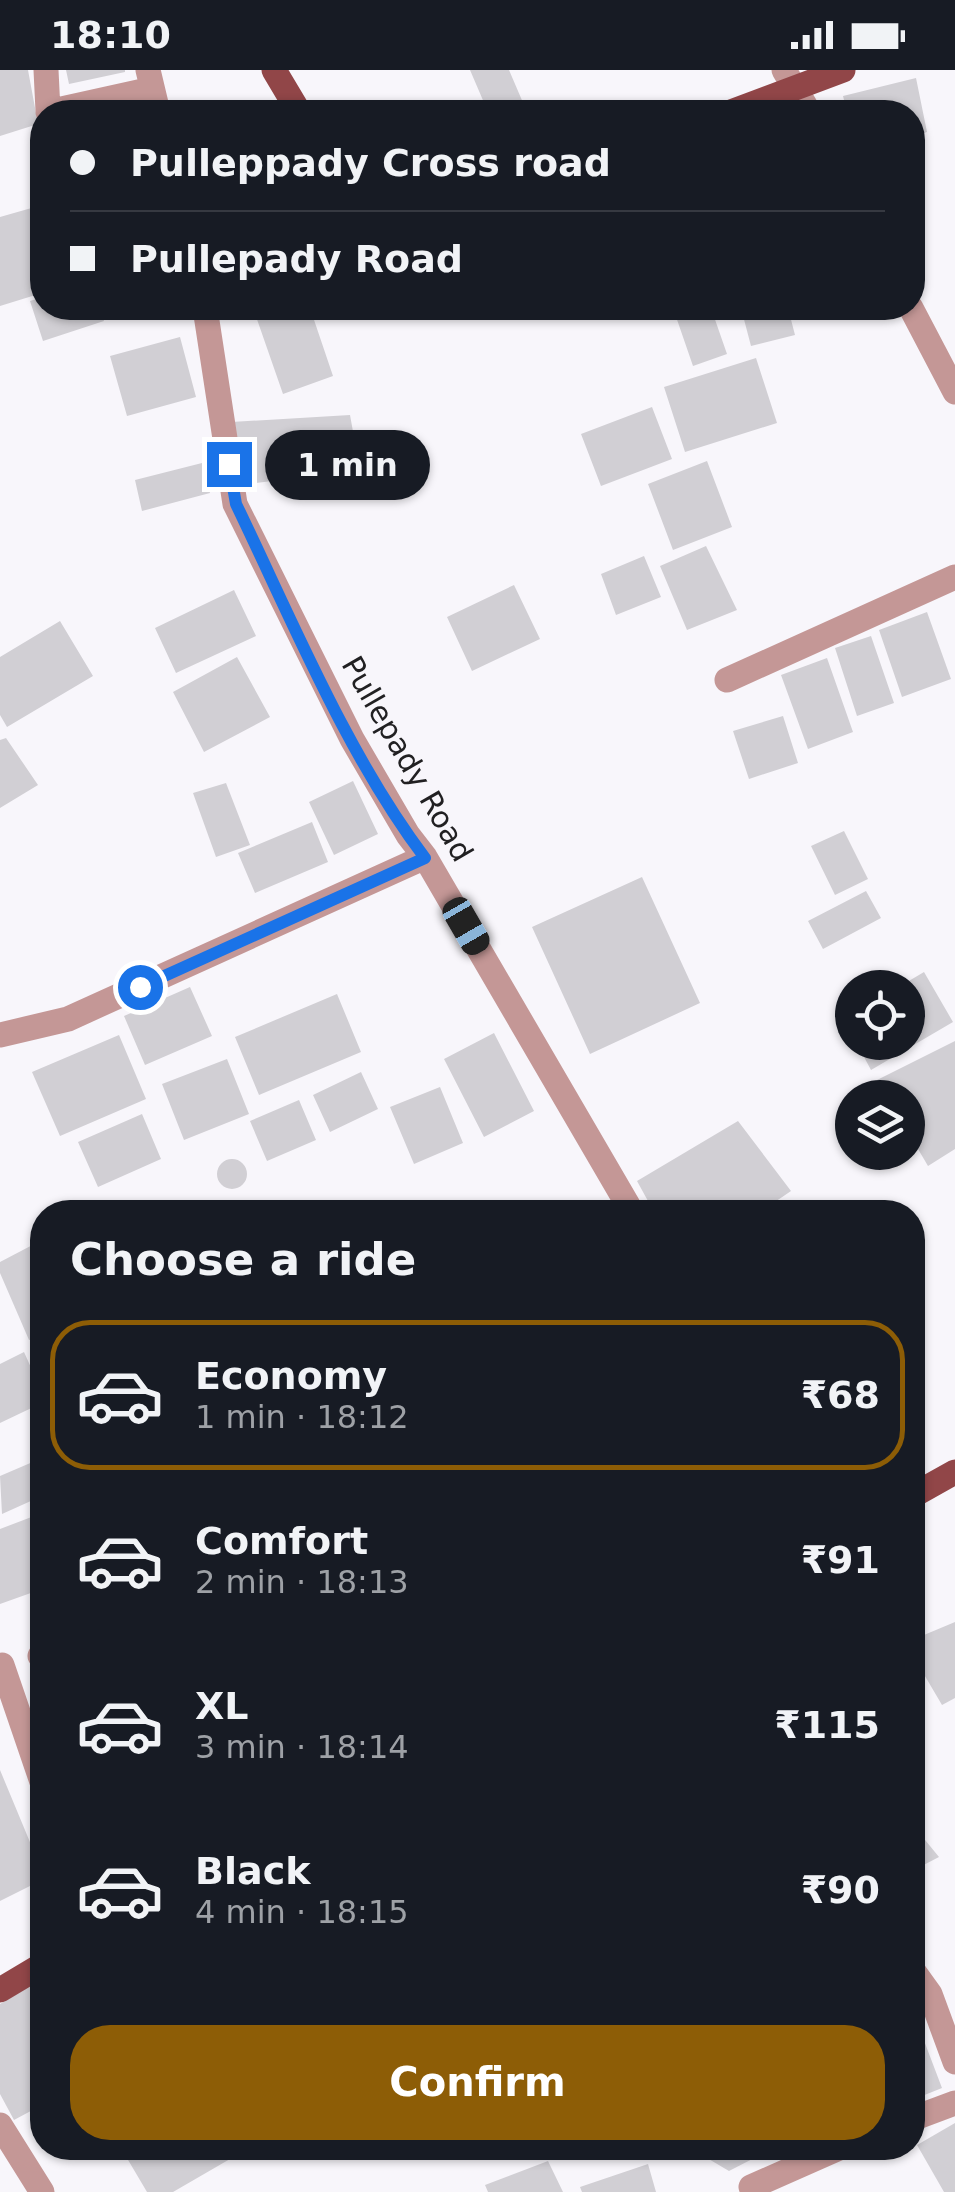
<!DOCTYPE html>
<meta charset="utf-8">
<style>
body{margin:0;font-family:"DejaVu Sans",sans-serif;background:#242831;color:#f1f3f6;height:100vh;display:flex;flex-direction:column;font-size:38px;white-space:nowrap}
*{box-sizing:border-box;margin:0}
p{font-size:32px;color:#9ea1a6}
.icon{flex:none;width:55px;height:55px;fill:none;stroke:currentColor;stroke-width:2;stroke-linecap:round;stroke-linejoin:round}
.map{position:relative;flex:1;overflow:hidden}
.drawer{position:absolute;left:30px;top:1130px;width:895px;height:960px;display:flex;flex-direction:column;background:#171b24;border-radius:40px;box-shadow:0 2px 8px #0004}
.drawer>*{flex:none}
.top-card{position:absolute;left:30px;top:30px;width:895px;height:220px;border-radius:40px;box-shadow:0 2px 8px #0004;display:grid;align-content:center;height:220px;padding:0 40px;background:#171b24}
.buttons{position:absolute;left:835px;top:900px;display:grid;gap:20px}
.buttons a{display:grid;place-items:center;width:90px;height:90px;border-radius:50%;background:#171b24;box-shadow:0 2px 8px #0004;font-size:50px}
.end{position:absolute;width:45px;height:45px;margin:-22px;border:12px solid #1a73e8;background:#fff;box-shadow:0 0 0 5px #fff}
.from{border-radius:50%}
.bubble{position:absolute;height:70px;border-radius:35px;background:#171b24;box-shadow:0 2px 8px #0004;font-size:32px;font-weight:700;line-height:70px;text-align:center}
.car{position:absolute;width:30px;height:60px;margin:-30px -15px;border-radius:12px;box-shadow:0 0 8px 2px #0007;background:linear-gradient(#222 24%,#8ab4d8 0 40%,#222 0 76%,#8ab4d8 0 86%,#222 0)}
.top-card b{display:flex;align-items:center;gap:35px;height:95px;font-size:38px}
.top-card b+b{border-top:2px solid #363941}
.top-card i{width:25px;height:25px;background:#f1f3f6}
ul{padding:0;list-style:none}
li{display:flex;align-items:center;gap:30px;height:150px;margin:0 20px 15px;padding:0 20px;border:5px solid transparent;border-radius:40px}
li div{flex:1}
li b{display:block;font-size:38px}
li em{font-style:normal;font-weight:700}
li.active{border-color:#8d5d06}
li>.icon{width:90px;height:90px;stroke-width:1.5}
h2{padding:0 40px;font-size:45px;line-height:120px}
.action{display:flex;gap:20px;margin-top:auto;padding:20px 40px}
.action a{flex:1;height:115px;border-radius:40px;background:#8d5d06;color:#fff;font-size:40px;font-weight:700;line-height:115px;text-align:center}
.status{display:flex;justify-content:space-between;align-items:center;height:70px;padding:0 50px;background:#171b24;direction:ltr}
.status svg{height:28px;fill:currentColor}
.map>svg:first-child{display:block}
</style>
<div class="status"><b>18:10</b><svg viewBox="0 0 49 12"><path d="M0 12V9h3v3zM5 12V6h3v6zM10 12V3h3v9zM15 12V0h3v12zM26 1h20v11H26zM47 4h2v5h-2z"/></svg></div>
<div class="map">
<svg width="955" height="2122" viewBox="0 0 955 2122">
<rect width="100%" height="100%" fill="#f8f6fb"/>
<!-- building -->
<path fill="#d1cfd4" d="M0,0H28L38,54L0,66Z
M66,0H125V2L69,14Z
M470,0H509L527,42H488Z
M916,8L927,62L912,67V42H847L843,26Z
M42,135V223L0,236V147Z
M42,227V238H100L104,251L43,271L30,231Z
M253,238H310L333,306L283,324Z
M673,238H711L727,284L693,296Z
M741,238H788L795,265L751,276Z
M180,267L196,327L127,346L110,286Z
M756,288L777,353L685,382L664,317Z
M652,337L672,389L601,416L581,364Z
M350,345L360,400L240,415L231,352Z
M707,391L732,457L673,480L648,414Z
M202,393L210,423L142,441L135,410Z
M706,476L737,540L687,560L660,496Z
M644,486L661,527L616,545L601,504Z
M514,515L540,569L472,601L447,547Z
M234,520L256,566L176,603L155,558Z
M927,542L951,609L902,627L879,560Z
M60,551L93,606L7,657L0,645V587Z
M871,566L894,633L857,646L835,578Z
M237,587L270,647L204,682L173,622Z
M827,588L853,662L808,679L781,605Z
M783,646L798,693L749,709L733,661Z
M6,668L38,715L0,738V670Z
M353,711L378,764L334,785L309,732Z
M226,713L250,775L216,787L193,723Z
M312,752L328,792L255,823L238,783Z
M844,761L868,809L835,825L811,776Z
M642,807L700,933L590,984L532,857Z
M866,821L881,848L823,879L808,851Z
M924,902L953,952L871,1000L856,972H908V918H897Z
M190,917L212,966L145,995L124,946Z
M337,924L361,982L259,1025L235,967Z
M494,963L534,1041L484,1067L444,989Z
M119,965L146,1029L60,1066L32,1002Z
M955,971V1079L928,1096L908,1062V1028H888L877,1010Z
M227,989L249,1044L184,1070L162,1014Z
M361,1002L378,1039L330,1062L313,1025Z
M440,1017L463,1073L414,1094L390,1037Z
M299,1030L316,1070L267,1091L250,1051Z
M142,1044L161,1089L98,1117L78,1072Z
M738,1051L791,1121L760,1142H654L637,1111Z
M217 1104a15 15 0 1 1 30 0a15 15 0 1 1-30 0Z
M42,1170V1267L29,1270L0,1203V1192Z
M24,1282L42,1322V1333L0,1353V1294Z
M42,1388V1426L2,1444L0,1406Z
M42,1443V1519L0,1534V1459Z
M955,1552V1628L942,1635L912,1584V1570Z
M0,1700L42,1801V1810L0,1831Z
M912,1754L939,1787L912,1801Z
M42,1909V2035L14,2050L0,2024V1934Z
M912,1939L942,2018L912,2030Z
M955,2053V2122H944L917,2075Z
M121,2078H223L230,2089L173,2122H147Z
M690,2078H774L729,2101Z
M548,2091L563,2122H488L485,2115Z
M648,2094L656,2122H582L580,2117Z"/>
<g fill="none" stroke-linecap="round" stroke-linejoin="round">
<!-- minor -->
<path stroke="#c49796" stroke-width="25" d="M46,0L48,41
M148,0L158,42
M784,0L809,42
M48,42L152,19
M205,238L235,434L352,669L408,765L425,787L632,1142
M911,238L955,322
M727,610L955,507
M0,965L68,949L425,787
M40,1586L42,1585
M2,1595L42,1712
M912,1899L930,1924L955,1992
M912,2049L955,2033
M0,2055L42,2122
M751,2117L839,2078"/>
<!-- major -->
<path stroke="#914648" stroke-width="25" d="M274,0L299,42
M731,42L843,0
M912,1426L955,1402
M0,1920L42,1895"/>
</g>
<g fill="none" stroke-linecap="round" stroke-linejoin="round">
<!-- route -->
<path stroke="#1a73e8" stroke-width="12" d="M140,917L425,788C347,685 292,550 236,434L229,394"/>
</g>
<g text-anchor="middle" stroke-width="8" stroke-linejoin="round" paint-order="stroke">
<!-- street labels -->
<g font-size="30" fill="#212022" stroke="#f8f6fb">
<text transform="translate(407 689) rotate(60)" y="10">Pullepady Road</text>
</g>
</g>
</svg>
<div class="buttons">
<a><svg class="icon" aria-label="locate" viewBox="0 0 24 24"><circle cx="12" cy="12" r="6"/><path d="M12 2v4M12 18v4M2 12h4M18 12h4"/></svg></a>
<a><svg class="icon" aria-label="layers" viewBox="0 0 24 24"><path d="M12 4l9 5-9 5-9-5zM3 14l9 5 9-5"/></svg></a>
</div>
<i class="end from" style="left:140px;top:917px"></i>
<i class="end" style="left:229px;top:394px"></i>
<div class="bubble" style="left:265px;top:360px;width:165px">1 min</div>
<i class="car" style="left:466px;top:856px;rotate:150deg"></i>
<div class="top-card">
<b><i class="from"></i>Pulleppady Cross road</b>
<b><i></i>Pullepady Road</b>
</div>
<section class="drawer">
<h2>Choose a ride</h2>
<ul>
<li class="active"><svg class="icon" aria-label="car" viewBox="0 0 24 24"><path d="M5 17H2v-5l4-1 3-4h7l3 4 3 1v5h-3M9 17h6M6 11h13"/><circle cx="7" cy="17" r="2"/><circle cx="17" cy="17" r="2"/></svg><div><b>Economy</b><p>1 min · 18:12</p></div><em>₹68</em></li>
<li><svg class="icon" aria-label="car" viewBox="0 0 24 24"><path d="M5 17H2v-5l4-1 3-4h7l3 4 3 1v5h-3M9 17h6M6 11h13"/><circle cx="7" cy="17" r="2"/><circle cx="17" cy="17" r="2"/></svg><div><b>Comfort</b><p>2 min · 18:13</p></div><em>₹91</em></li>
<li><svg class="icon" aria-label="car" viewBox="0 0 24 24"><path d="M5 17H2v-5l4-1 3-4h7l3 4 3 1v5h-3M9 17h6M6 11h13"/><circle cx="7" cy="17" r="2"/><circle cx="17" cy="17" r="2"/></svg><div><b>XL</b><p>3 min · 18:14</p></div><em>₹115</em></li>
<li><svg class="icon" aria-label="car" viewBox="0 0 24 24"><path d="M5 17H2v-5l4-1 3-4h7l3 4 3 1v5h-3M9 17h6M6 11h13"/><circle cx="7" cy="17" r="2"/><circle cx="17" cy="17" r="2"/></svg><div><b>Black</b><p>4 min · 18:15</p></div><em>₹90</em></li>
</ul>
<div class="action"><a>Confirm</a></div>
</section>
</div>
